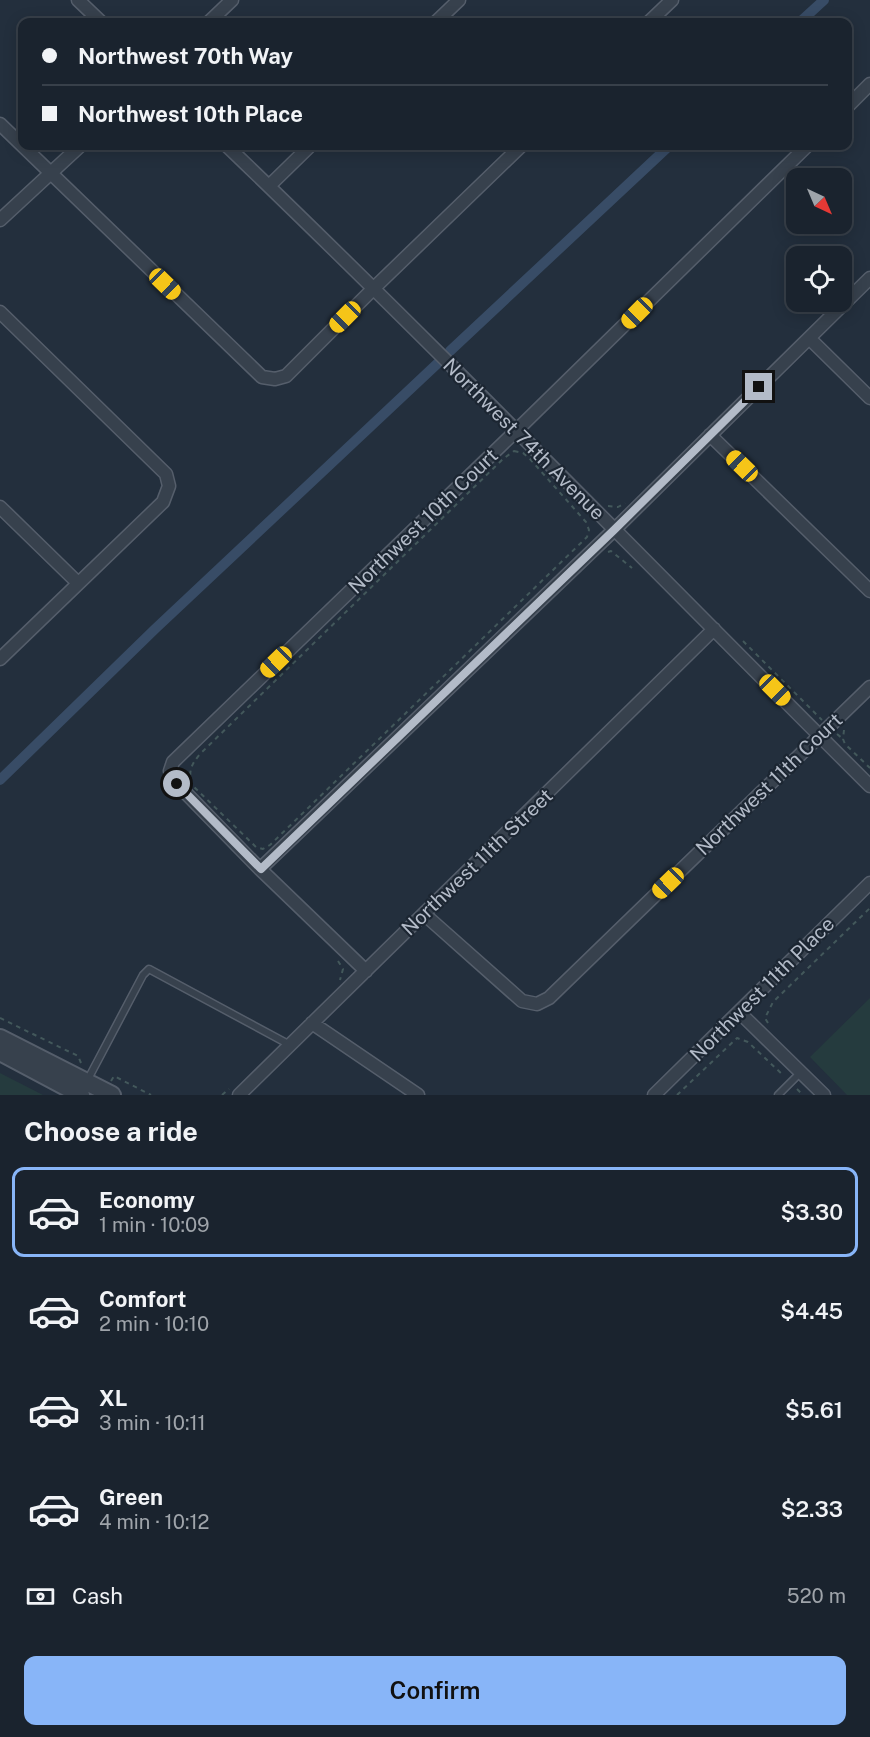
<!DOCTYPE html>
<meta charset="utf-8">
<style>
body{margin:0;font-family:"Public Sans",sans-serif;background:#272f3a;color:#f1f3f6;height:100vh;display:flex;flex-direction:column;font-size:22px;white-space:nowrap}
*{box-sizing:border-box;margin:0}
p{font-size:20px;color:#9fa4aa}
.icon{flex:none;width:33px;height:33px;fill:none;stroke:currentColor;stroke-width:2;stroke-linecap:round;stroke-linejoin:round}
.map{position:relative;height:1095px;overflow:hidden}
.side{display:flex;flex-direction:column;background:#1a232e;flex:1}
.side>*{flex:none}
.top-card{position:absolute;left:18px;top:18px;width:834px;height:132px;border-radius:12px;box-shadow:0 3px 15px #0003,0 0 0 2px #38404a;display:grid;align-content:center;height:132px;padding:0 24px;background:#1a232e}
.needle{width:39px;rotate:136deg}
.tools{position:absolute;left:786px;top:168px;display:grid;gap:12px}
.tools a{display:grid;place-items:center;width:66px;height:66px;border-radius:12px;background:#1a232e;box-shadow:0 3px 15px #0003,0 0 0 2px #38404a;font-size:30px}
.end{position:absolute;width:27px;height:27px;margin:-14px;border:8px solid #b3bbc8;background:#111;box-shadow:0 0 0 3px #111}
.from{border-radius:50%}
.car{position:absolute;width:18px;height:36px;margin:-18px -9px;border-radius:8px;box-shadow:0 0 4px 2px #0007;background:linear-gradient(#f5c518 24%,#345 0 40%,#f5c518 0 76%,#345 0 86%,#f5c518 0)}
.top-card b{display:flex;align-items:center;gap:21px;height:57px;font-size:22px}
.top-card b+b{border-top:2px solid #38404a}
.top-card i{width:15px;height:15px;background:#f1f3f6}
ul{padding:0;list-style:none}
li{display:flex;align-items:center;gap:18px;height:90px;margin:0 12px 9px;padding:0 12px;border:3px solid transparent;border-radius:12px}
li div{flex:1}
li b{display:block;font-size:22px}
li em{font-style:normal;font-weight:600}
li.active{border-color:#88b5f8}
li>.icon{width:54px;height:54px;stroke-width:1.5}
h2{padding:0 24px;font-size:27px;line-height:72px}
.pay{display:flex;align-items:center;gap:15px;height:66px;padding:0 24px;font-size:22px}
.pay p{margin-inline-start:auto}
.action{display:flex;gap:12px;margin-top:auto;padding:12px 24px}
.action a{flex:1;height:69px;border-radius:12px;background:#88b5f8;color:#111;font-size:24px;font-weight:600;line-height:69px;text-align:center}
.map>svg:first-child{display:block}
</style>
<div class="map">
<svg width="870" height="1095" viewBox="0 0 870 1095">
<rect width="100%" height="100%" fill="#232f3d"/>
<!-- green -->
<path fill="#253b3e" d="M870,998V1095H847L810,1057Z
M0,1073L43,1095H0Z"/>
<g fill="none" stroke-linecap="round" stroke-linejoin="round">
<!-- canal -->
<path stroke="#384c66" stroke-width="10" d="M800,22L824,0
M450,351L669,146
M0,780L155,629L438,363"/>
<!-- service casing -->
<g stroke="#555e6b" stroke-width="9">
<path id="service" d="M87,1081L143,975L149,969L290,1045
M778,1095L800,1073"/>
</g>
<!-- minor casing -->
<g stroke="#555e6b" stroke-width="15">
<path id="minor" d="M78,0L101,22
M209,22L232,0
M436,22L459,0
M649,22L672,0
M848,106L870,84
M0,124L262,377L275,379L286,376L374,288L521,146
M227,146C445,355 655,572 870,786
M269,186L310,146
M0,220L80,146
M0,312L166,474L169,486L163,502L0,659
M809,338L870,398
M710,435L870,591
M0,507L78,583
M260,869L614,530L870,278
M424,914L522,1001L537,1004L549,998L870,687
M366,971L260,869L177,784L170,771L173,762L517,430L807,146
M740,1013L824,1095
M312,1023L418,1095
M239,1095L714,629
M654,1095L870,883"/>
</g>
<!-- tertiary casing -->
<g stroke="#555e6b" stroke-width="20">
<path id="tertiary" d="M0,1038L112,1095
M0,1052L81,1095"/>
</g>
<!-- path -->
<path stroke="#43585b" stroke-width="2" stroke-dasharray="4.5 4.5" stroke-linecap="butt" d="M514,451L523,453L530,459L586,522L589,530L587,537L270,845L263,849L256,847L192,785C188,771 191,765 200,754L503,459Z
M608,506L618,507L625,503
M608,552L611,551L632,568
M743,641L822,720
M844,730L843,739L845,744L870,768
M837,734L843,739
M338,961L343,969L340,980
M0,1018L78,1056L81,1063
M768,1023L765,1018L773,1002L870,908
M111,1081L114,1076L151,1095
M797,1089L803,1095
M222,1095L229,1089
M677,1095L737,1038L748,1042L784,1076"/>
<!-- service -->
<use href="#service" stroke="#37414d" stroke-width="6"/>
<!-- minor -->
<use href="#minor" stroke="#37414d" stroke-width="12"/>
<!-- tertiary -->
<use href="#tertiary" stroke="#37414d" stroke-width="16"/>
</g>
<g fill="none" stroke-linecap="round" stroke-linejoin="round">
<!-- route -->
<path stroke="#b3bbc8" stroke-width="8" d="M177,784L261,869L614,530L759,387"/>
</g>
<g text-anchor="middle" stroke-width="4.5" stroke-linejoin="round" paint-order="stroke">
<!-- street labels -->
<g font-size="20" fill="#b3bbc8" stroke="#1c2632">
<text transform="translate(524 439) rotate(45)" y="7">Northwest 74th Avenue</text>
<text transform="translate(423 521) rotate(-44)" y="7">Northwest 10th Court</text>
<text transform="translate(769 784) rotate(-44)" y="7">Northwest 11th Court</text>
<text transform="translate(477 862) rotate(-44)" y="7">Northwest 11th Street</text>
<text transform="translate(762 989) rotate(-45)" y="7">Northwest 11th Place</text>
</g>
</g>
</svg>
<div class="tools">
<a><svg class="needle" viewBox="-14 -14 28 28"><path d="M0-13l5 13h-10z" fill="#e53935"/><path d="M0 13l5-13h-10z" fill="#9fa4aa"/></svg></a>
<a><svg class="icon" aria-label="locate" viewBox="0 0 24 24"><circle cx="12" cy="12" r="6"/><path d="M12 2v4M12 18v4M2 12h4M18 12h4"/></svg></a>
</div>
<i class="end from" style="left:177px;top:784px"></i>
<i class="end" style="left:759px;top:387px"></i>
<i class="car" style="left:165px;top:284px;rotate:134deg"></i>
<i class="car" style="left:637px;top:313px;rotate:225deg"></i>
<i class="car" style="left:345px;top:317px;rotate:225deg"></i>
<i class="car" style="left:742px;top:466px;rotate:314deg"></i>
<i class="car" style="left:276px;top:662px;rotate:226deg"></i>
<i class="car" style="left:775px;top:690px;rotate:135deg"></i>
<i class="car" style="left:668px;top:883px;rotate:226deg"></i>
<div class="top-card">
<b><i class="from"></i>Northwest 70th Way</b>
<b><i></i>Northwest 10th Place</b>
</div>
</div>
<section class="side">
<h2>Choose a ride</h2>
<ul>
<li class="active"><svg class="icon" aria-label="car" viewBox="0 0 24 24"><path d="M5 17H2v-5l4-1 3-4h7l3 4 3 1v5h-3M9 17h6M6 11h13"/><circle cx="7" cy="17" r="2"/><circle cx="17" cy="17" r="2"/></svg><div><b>Economy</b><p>1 min · 10:09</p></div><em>$3.30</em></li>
<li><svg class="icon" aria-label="car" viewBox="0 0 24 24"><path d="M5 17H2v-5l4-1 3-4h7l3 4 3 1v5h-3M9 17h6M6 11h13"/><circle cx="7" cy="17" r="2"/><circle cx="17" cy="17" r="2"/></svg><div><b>Comfort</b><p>2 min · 10:10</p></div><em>$4.45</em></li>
<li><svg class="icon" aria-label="car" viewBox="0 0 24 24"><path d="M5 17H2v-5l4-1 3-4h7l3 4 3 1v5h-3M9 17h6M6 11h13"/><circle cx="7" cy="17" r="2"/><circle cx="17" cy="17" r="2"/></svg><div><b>XL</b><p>3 min · 10:11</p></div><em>$5.61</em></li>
<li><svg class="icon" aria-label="car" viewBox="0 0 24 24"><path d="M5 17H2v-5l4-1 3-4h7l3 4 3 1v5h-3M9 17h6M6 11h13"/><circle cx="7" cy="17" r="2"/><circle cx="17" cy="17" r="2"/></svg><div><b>Green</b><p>4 min · 10:12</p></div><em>$2.33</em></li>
</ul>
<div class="pay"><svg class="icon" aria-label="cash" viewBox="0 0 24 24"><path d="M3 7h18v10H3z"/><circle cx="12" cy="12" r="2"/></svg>Cash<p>520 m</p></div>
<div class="action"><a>Confirm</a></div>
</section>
